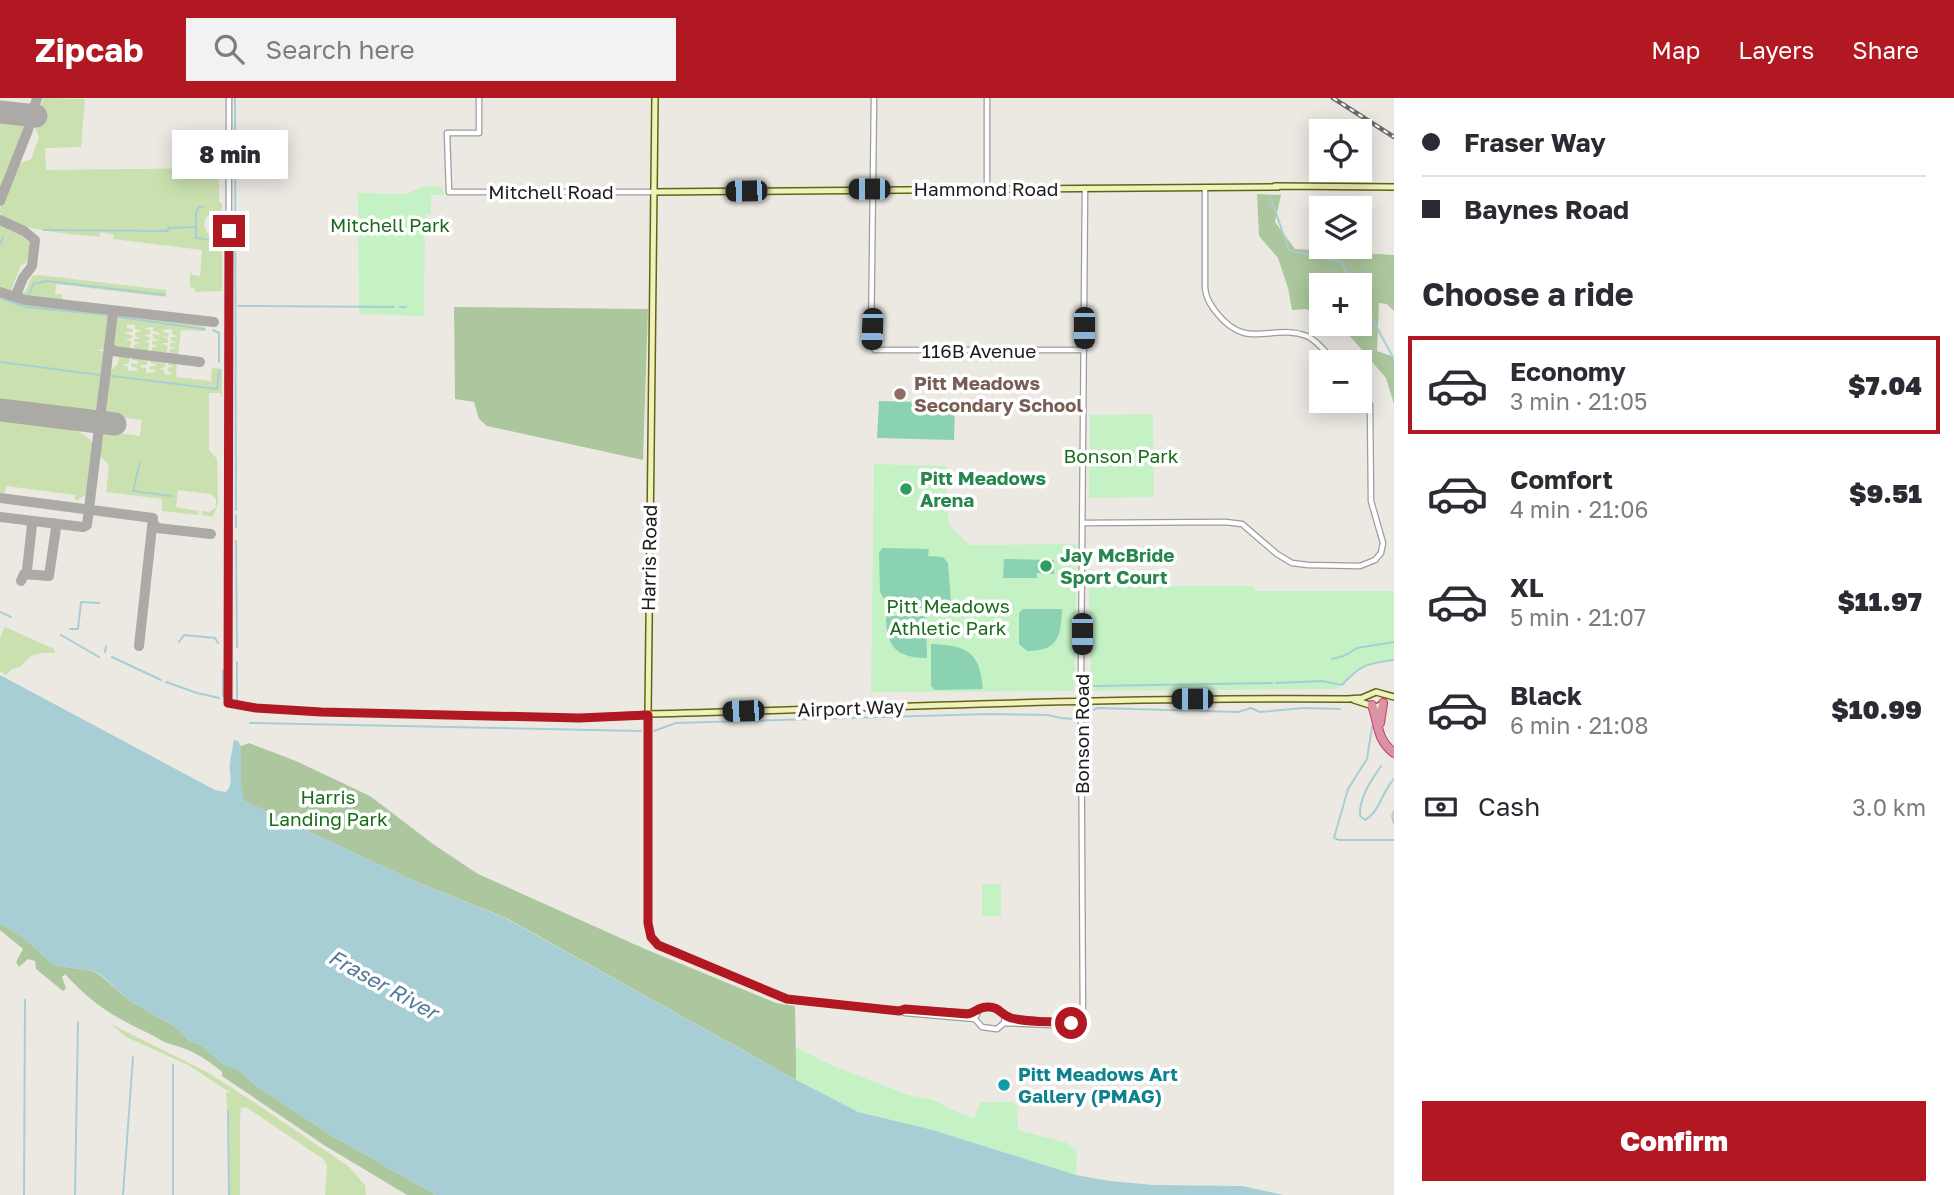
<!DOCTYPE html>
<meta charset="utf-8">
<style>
body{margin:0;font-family:"Golos Text",sans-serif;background:#f2f2f3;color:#2b2b33;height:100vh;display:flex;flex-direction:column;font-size:26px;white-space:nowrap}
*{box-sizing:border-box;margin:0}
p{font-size:23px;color:#7c7c81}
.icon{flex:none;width:38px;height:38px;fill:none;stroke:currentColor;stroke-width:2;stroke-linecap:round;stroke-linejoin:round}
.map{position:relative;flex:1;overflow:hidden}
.side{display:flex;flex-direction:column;background:#fff;width:560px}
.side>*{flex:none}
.guide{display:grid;align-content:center;height:154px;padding:0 28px;background:#fff}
.fabs{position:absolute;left:1309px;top:21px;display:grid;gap:14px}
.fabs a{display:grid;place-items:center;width:63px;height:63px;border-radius:0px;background:#fff;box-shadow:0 4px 18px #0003;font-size:35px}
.end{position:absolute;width:32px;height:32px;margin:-16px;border:9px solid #b11821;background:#fff;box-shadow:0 0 0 4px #fff}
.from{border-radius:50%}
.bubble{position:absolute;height:49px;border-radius:0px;background:#fff;box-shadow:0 4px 18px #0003;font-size:23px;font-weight:800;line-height:49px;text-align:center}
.car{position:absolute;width:21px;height:42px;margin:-21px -10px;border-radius:9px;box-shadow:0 0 5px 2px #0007;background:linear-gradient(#222 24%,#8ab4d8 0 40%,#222 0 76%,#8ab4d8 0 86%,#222 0)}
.guide b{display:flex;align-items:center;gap:24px;height:66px;font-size:26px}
.guide b+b{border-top:2px solid #e1e1e2}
.guide i{width:18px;height:18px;background:#2b2b33}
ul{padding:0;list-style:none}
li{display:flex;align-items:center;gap:21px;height:98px;margin:0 14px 10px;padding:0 14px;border:4px solid transparent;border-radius:0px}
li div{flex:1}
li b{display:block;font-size:26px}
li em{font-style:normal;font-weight:800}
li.selected{border-color:#b11821}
li>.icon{width:63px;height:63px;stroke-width:1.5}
h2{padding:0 28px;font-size:32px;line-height:84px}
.pay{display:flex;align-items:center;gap:18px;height:77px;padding:0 28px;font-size:26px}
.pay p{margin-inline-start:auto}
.primary-button{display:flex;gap:14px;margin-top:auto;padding:14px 28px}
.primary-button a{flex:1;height:80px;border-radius:0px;background:#b11821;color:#fff;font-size:28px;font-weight:800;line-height:80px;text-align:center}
header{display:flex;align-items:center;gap:42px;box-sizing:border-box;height:98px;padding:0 35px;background:#b11821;color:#fff}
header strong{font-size:33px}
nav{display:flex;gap:38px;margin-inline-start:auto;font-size:24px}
.search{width:490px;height:63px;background:#f2f2f3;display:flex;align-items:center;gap:18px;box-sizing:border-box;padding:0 24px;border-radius:0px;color:#7c7c81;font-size:26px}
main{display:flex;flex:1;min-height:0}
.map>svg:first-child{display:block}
</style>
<header>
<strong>Zipcab</strong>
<div class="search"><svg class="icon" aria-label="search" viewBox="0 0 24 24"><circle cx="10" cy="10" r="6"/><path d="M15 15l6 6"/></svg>Search here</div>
<nav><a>Map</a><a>Layers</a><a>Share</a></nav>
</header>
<main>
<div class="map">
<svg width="1394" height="1097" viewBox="0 0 1394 1097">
<rect width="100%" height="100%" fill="#ece9e3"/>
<!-- grass -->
<path fill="#cae1af" d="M43,0L85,1L81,49L45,50L46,72L219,70V104L222,105V118L206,119L204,127L207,135L222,137V193L195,194V190L190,189V173L192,177L200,178L202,152L113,141L114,137L101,134L99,139C82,137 5,132 0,114C0,106 13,76 17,67L31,61L39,39L33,25H37Z
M0,20L21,23L26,31L0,96Z
M0,126L11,129L30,145L29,158L25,166L21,167L10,195L0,192Z
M39,177L166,192L165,199L56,186L55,196H62V204L22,200V193L25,194L32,178Z
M0,196L21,204L109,216L105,251L97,252L105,254L98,309L90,316L0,305Z
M118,217L203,227V230L206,228V233L181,232L178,258L169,257L170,251L176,250L170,248L171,245H177L171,242V239H178L172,236V231L163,232V234L169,235L168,239L162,238L168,241V245H161L168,248L166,257L151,254L152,249H158L152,246V243H159L153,240V236L159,237L160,235L153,233V229L145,230L151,233L150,236L144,238L150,239L149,243L143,242L149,245L148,254L133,252L134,247L140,245L134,244V241H141L135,238V235L142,233L135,231V227H127V230L133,231L132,234H126V236L132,237V240L125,242L131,243L130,252L114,250Z
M119,257L130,258L129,265L122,267L128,268V273L137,272V270L131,269V265L138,266V263L132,262V258L148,260L147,267H141L140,269L146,270V275L155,274V272L149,271L150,268H155L156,266L150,265V260L166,262L165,269L159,271L164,272L165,277L173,276L167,273L168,270L174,268L168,267V263L177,264L176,279L211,283L212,270L222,271V299L220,295H209V352L217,361L218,405L213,419L202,417V413L210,414L216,409V401L210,396L178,392L176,409L199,413L198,417L162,413V401L106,394L109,368L100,357L103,333L140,338L142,322L106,317L110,273L118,266Z
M0,320C30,324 73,321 94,346L88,395L78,402H75V397L6,388L4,397L0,396Z
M5,529L54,551L55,555H41L31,558L20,569L12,571L6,577L0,573V539Z
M109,925L209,975L264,1011L348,1068L365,1087L366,1097H325L327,1067L323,1061L246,1009L241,1010L240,1022V1097H230L229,1014L227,1012L226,994L231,995L188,967L126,939Z"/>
<!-- forest -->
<path fill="#acc79d" d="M1257,96L1281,97L1275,124L1295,151L1394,157V213L1387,206L1379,205L1377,253L1394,259V306L1386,280L1342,229L1336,226H1360V187H1321V218L1306,211L1292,212L1288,190L1278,160L1259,138Z
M454,209L648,211L643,362L487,328L479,321L474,304L455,301Z
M249,645L296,663L370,698L433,746L478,776L645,851L776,905L795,908L796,962L858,1014L796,982L508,821L412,782L244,703C238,688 239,665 241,648Z
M0,825L24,840L54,867L93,873L100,877L130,903L174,928L190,943L201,947L224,967L237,971L258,989L331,1037L436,1097H407L324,1047L222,978V974C206,960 190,951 170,946C163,944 156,939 150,936C114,919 92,906 65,876L62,879L66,890L63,893L36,871L35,863L28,861L19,869L16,864L23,851L0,832Z"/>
<!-- park -->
<path fill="#c4f2c5" d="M426,88L442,89L445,97H431V116H427L425,121L424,218L359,216L358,95L405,96Z
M1153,316L1154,399L1089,400L1090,317Z
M874,366L947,368V408L949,427L970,447L1077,446L1074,593L871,594Z
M1089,488H1252L1257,493H1394V560L1392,562C1358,567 1361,570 1337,591L1091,593Z
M982,786H1001V818H982Z
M796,949L833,968L908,997L933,1002L961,1016L974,1020L981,1004H1013L1017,1008L1018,1032L1067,1045L1077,1053L1076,1077L933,1032L858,1014L796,982Z"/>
<!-- pitch -->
<path fill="#8ad2b2" d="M879,303L955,305L954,342L877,340Z
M883,450L929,451L928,458L943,459L948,465L951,504L949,507L902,512V501H884L880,494L879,454Z
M1004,461L1054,462V476L1037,475V480H1003Z
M1023,511H1062C1061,539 1058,553 1027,553L1019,546V515Z
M886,518H924L926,520L927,560C897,560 886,549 886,518Z
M931,546C967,547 980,554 983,591L935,592L931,588Z"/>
<!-- water -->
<path fill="#a8ced5" d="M0,577L215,692L226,694C235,683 228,676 230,664C231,657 233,652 233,645L234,642L238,643L241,648V686L244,703L412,782L507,821L796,982L858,1014L933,1032L1076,1077L1110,1083L1154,1087L1242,1088L1284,1097H436L331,1037L258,989L237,971L224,967L201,947L190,943L174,928L130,903L100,876L93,873L54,867L24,840L0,825Z"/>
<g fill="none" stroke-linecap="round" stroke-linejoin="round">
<!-- stream -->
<path stroke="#a8ced5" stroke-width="2" d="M235,0L236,412
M1271,101L1289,152L1341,164L1354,187
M203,109H199L196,113V140L211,142V151
M44,132L168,133
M167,132L169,130L195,129
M0,146L3,139
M1360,198L1394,261
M0,200L26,209L108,217
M28,200L33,186L47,183L165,197
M238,208L394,209
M400,209H406
M119,219L204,231
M213,232L219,235V264
M0,264L100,277
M112,278L217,291L219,273
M140,364L133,393L172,398
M236,417V429
M236,443L237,549
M0,514L11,519
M70,531H78L81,504L99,505
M61,537L99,559
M179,544L184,537L215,540L218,545
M105,554L106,548
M112,559L161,582
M1332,561L1344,558L1357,550L1394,544
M166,584L197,595L219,600
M1276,585L1322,583L1342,587C1360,567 1368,565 1394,562
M1093,588L1272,585
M223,598V572
M237,602V564
M1090,613L1098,610L1238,614L1251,610L1260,614L1304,610L1340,611
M250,625L641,633
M1372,629L1367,661L1348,691L1334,740L1339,742H1394
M654,633L676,625L989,616L1048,617L1061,620L1074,621
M1381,668C1371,683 1359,699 1360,718L1365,722C1380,714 1382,693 1394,681
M1394,713L1392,718L1394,726
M228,1013L229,1097
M24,1097L25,902
M75,1097L78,924
M123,1097L133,959
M173,1097V967"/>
<!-- taxiway -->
<path stroke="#abaaa6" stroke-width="10" d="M16,16L27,14L34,8
M0,103L28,32L37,0
M0,122L24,133L35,142L32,168L23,180L15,199
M0,194L25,202L214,224
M109,248L113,253L200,264
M0,400L153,420L139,548
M0,419L83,429L87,427L113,216L111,212
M154,426L157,430L211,436
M27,472L32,427L29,423
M21,483L24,476L49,478L56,430L53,425"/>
<!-- runway -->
<path stroke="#abaaa6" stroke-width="23" d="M0,14L36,18
M0,312L115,326"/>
<!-- tertiary casing -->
<g stroke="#9d9d9d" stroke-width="7">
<path id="tertiary" d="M229,0L228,605L256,610L321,614L578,620L648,616V825L651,839L658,847L787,901L899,913L905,911L975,915
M479,0V35H447L449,94H653
M874,0L871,246L875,252H1084
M1205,90V190C1206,200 1210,206 1216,214C1247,254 1271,225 1307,238C1318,243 1327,256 1335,264
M987,91V0
M1083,425L1225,424L1242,426L1277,456L1292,465L1308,467L1360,468L1375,462L1381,455L1383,445L1371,403L1370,307L1360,291
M899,913L905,915L975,921
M1005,918L1004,925L997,931L982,929L975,921L979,911C995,904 1001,918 1015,920C1038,924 1061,922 1083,930L1081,574L1085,90
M1004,925L1075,928"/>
</g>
<!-- secondary casing -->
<g stroke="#616511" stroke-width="8">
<path id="secondary" d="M655,0L648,616C881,610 1114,599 1347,601L1362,600L1376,594L1394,599
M1275,88L1394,89
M653,94L1278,89
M1354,602L1376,609L1384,605"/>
</g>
<!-- motorway casing -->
<g stroke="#c23970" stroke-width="10">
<path id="motorway" d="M1372,607C1379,626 1376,641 1394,655
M1380,625L1383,605"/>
</g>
<!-- tertiary -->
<use href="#tertiary" stroke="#fff" stroke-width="4.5"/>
<!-- secondary -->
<use href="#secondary" stroke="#f1f1bc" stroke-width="5"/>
<!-- motorway -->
<use href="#motorway" stroke="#db93a5" stroke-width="8"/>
<!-- rail casing -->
<g stroke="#6a6a6a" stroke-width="4.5">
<path id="rail" d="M1333,0L1394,39"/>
</g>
<!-- rail -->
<use href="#rail" stroke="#fff" stroke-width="2" stroke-dasharray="5" stroke-linecap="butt"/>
</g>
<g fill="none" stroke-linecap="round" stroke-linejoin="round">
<!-- route -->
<path stroke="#b11821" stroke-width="9" d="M229,133L228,605L256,610L321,614L579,620L648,617V825L651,839L658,847L787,901L899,913L905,911L967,916C975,915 978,909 987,909C999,908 1001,917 1011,920C1030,925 1052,923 1071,925"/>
</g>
<!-- markers -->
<circle fill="#8d6e63" stroke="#fff" stroke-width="2.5" cx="900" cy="296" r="7"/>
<g fill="#2e9e5b" stroke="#fff" stroke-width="2.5">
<circle cx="906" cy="391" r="7"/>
<circle cx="1046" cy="468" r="7"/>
</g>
<circle fill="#0f9aa8" stroke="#fff" stroke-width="2.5" cx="1004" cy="987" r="7"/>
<g text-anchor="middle" stroke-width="7" stroke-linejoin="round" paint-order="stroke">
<!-- street labels -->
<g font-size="19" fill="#1c1c1c" stroke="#fff">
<text x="986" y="98">Hammond Road</text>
<text x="551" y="101">Mitchell Road</text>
<text x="979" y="260">116B Avenue</text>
<text transform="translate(649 460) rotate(-89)" y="7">Harris Road</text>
<text transform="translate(851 610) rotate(-2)" y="7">Airport Way</text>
<text transform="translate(1082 636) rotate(-90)" y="7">Bonson Road</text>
</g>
<!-- park labels -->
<g font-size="19" fill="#186c1a" stroke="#fff">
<text x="390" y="134">Mitchell Park</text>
<text x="1121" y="365">Bonson Park</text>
<text x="948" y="515">Pitt Meadows<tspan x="948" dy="22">Athletic Park</tspan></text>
<text x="328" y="706">Harris<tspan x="328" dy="22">Landing Park</tspan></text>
</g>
<!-- education labels -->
<g font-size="19" font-weight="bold" fill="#785e54" stroke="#fff" text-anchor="start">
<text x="914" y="292">Pitt Meadows<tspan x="914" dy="22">Secondary School</tspan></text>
</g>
<!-- leisure labels -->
<g font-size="19" font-weight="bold" fill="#27864d" stroke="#fff" text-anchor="start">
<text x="920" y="387">Pitt Meadows<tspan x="920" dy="22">Arena</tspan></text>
<text x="1060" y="464">Jay McBride<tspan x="1060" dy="22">Sport Court</tspan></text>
</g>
<!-- culture labels -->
<g font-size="19" font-weight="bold" fill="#0d838f" stroke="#fff" text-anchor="start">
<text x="1018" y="983">Pitt Meadows Art<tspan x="1018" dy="22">Gallery (PMAG)</tspan></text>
</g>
<!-- water labels -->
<g font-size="21" font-style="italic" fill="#527a99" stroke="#fff">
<text transform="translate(383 887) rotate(29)" y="7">Fraser River</text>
</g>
</g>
</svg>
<div class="fabs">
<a><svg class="icon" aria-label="locate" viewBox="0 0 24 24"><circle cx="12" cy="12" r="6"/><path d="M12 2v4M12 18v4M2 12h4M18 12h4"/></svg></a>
<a><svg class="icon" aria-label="layers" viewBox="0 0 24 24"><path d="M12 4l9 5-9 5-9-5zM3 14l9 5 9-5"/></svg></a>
<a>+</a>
<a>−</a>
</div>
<i class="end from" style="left:1071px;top:925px"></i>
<i class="end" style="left:229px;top:133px"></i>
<div class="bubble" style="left:172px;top:32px;width:116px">8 min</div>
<i class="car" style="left:869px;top:91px;rotate:270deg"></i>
<i class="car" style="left:746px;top:93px;rotate:269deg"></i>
<i class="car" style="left:1084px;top:230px;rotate:180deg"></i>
<i class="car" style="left:872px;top:231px;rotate:182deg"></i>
<i class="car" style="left:1082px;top:536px;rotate:180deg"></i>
<i class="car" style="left:1192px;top:601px;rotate:270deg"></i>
<i class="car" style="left:743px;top:613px;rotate:268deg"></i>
</div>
<section class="side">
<div class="guide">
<b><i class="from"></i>Fraser Way</b>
<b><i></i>Baynes Road</b>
</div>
<h2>Choose a ride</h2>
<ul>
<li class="selected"><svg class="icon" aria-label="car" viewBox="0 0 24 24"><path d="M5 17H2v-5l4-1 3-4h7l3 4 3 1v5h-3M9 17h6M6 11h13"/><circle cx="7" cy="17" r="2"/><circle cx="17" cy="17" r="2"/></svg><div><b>Economy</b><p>3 min · 21:05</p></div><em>$7.04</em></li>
<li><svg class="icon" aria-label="car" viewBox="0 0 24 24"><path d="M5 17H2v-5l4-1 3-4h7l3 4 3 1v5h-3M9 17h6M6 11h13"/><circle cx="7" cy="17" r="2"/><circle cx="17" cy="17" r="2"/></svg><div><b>Comfort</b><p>4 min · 21:06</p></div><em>$9.51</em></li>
<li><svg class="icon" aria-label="car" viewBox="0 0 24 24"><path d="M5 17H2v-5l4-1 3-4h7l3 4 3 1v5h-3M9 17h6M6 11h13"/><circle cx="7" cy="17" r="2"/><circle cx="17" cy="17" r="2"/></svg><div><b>XL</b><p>5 min · 21:07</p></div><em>$11.97</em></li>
<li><svg class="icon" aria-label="car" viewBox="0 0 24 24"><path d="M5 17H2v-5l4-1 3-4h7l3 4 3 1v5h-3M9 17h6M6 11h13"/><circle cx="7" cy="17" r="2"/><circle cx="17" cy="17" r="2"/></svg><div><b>Black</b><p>6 min · 21:08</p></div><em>$10.99</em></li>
</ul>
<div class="pay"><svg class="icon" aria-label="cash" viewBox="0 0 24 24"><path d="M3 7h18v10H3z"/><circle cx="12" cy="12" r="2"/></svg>Cash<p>3.0 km</p></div>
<div class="primary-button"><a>Confirm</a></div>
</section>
</main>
